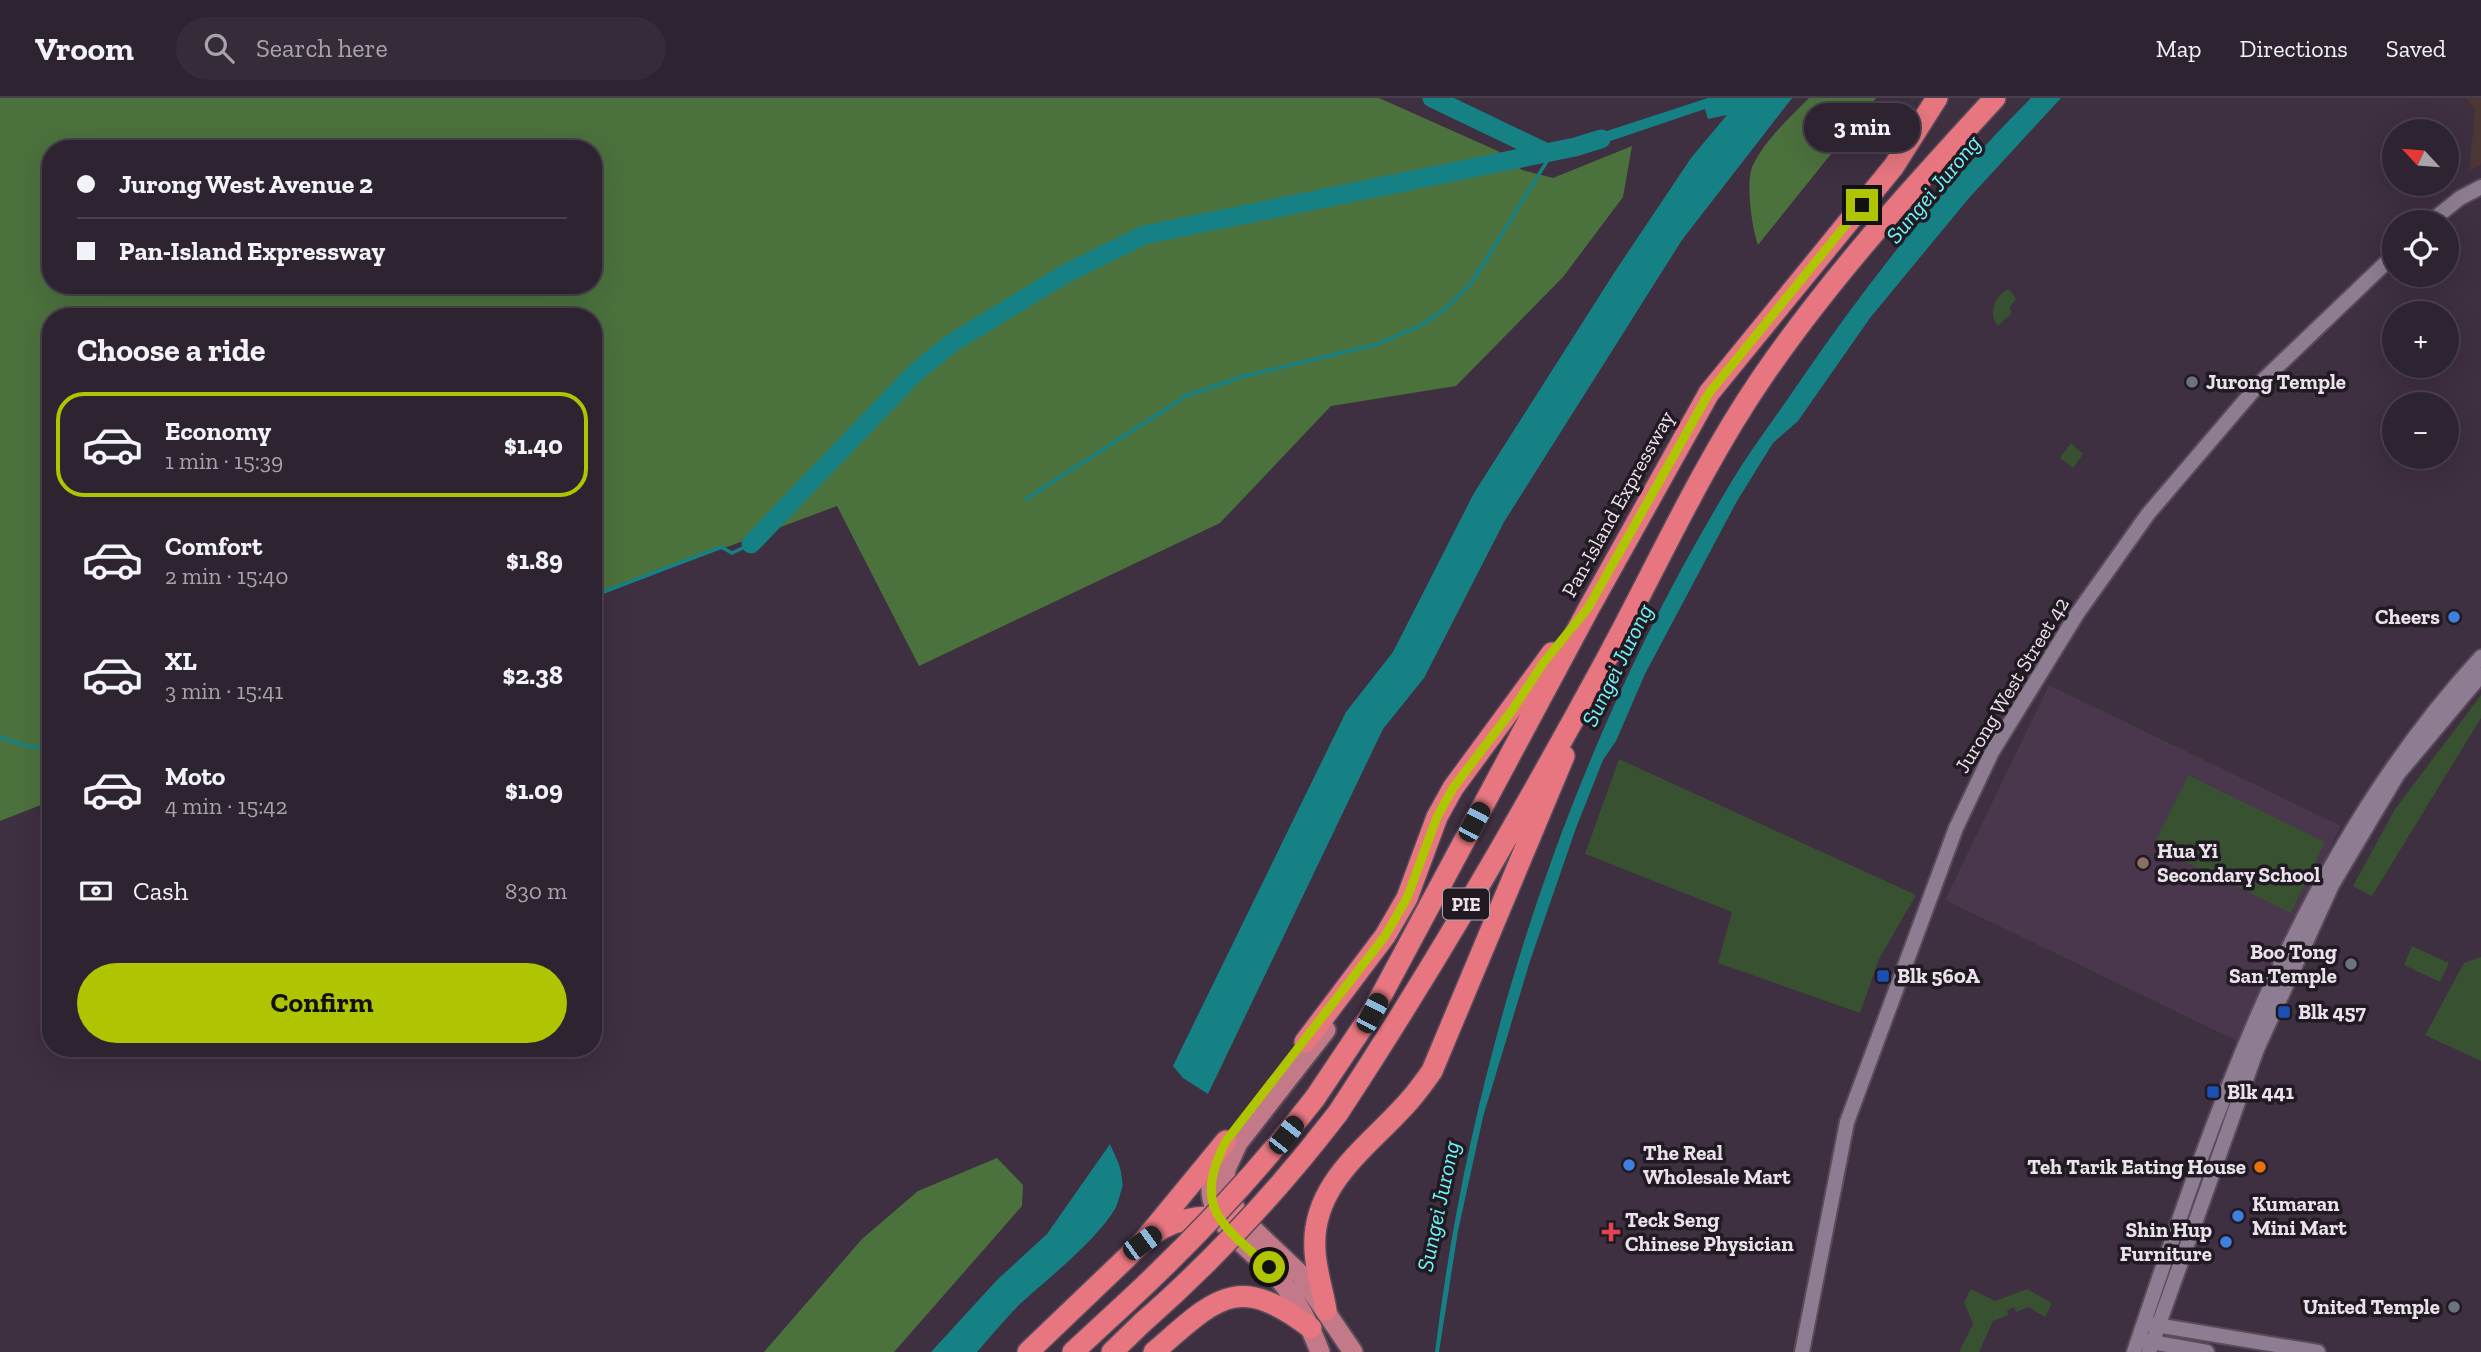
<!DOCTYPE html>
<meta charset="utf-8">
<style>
body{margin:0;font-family:"Zilla Slab",serif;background:#362b39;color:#f1f3f6;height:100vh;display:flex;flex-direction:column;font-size:26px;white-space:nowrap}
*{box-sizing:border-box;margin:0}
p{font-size:23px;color:#a7a4ab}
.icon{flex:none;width:38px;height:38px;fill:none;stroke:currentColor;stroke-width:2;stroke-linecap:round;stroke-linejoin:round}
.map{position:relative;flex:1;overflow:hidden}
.details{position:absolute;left:42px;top:210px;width:560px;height:749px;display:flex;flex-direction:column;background:#2e2331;border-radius:28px;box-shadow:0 7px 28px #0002,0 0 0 2px #49404d}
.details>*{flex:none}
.guide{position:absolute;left:42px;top:42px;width:560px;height:154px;border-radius:28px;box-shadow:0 7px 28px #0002,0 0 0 2px #49404d;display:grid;align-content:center;height:154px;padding:0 35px;background:#2e2331}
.needle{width:46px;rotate:296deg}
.tools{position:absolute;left:2382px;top:21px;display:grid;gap:14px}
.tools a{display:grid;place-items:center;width:77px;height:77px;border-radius:50%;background:#2e2331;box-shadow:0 7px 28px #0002,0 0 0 2px #49404d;font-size:35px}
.end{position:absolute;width:32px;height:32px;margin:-16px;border:9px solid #b0c501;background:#111;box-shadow:0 0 0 4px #111}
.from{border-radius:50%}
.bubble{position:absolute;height:49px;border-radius:24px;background:#2e2331;box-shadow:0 7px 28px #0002,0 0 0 2px #49404d;font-size:23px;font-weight:700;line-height:49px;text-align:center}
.car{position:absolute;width:21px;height:42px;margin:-21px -10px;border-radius:9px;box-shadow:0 0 5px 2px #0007;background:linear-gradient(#222 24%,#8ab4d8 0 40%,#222 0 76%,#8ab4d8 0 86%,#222 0)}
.guide b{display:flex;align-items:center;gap:24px;height:66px;font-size:26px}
.guide b+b{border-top:2px solid #49404d}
.guide i{width:18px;height:18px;background:#f1f3f6}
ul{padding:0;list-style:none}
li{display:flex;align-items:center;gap:21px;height:105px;margin:0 14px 10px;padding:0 21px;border:4px solid transparent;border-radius:28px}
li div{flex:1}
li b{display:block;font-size:26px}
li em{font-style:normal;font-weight:700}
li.active{border-color:#b0c501}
li>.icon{width:63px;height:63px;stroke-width:1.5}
h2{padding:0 35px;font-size:32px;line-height:84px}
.pay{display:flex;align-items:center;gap:18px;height:77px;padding:0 35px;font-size:26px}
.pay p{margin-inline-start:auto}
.cta{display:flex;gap:14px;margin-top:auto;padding:14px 35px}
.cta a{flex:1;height:80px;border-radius:42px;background:#b0c501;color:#111;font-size:28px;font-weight:700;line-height:80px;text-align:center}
header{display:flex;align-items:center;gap:42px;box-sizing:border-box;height:98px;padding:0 35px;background:#2e2331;border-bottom:2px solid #49404d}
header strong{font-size:33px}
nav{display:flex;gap:38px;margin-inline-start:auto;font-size:24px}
.search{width:490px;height:63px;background:#362b39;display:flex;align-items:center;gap:18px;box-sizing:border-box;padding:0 24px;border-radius:38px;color:#a7a4ab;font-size:26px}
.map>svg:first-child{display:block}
</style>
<header>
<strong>Vroom</strong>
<div class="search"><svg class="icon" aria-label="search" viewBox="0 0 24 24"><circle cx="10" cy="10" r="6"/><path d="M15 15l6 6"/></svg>Search here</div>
<nav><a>Map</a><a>Directions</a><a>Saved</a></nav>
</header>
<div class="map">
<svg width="2481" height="1254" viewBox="0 0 2481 1254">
<rect width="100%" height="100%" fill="#3e2f41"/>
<!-- built -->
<path fill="#4a364d" d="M2049,587L2341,728L2237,943L1945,802Z"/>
<!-- medical -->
<path fill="#4c3735" d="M2466,0H2481V66L2469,74L2475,12Z"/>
<!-- green -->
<path fill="#385130" d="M2006,192H2010L2016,201L2010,209L2011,216L1998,228C1988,216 1994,200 2006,192Z
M2071,345L2083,356L2073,370L2060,360Z
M2481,597V620L2372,798L2353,788L2395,711Z
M1619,661L1916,797L1879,861L1860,915L1718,865L1732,814L1585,756Z
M2188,677L2325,744L2291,815L2153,748Z
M2412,848L2449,865L2440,884L2404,867Z
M2481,859V963L2425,937L2464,865Z
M1971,1191L1995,1203L2027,1191L2052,1205L2045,1219L2029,1209L2016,1214L2014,1209L2007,1212L2008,1217L1993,1223L1979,1254H1959L1973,1226L1964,1204Z"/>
<!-- forest -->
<path fill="#4b713d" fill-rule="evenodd" d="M0,0H1379L1498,53L1522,72L1553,80L1632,48L1623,99L1563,179L1456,288L1331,308L1220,425L919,568L837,408L593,499V219H51V703L0,723ZM51,51H593V187H51Z
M1809,0H1876L1758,147C1752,130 1745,83 1753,67C1765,42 1790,19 1809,0Z
M997,1060L1023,1087L1022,1108L894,1254H764L862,1141L918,1093Z"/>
<!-- water -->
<path fill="#168184" d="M1708,0H1792L1682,142L1504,424L1424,580L1383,631L1208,996L1183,980L1173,968L1346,614L1393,554L1474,395L1614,175L1691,60L1727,17L1708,21L1705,11L1578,54L1573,44Z
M2031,0H2061L1969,100L1870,220L1798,323L1773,345L1737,403L1645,576L1616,643L1603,662L1576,730L1530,863L1483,1019L1458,1133L1439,1254H1435C1472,954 1568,658 1723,398C1745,359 1773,323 1798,286C1867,185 1944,87 2031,0Z
M1110,1046C1118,1063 1126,1078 1121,1097C1113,1130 1046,1182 1020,1206C1005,1221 991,1238 977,1254H931L997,1182L1047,1136Z"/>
<!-- pier -->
<path fill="#3e2f41" d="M1112,1044L1123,1067L1126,1086L1124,1100L1116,1110L1123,1087L1120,1068L1110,1046Z"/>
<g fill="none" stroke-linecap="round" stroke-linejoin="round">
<!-- stream -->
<path stroke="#168184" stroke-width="3.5" d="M1026,401L1186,298L1241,279L1378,246L1421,227L1444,212L1472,184L1554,52
M593,498L721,449L732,455L751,446
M0,639L26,648L51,650"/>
<!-- river -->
<path stroke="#168184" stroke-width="19" d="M1432,0L1545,54
M751,446L916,274L952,245L1065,176L1144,137L1575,49L1601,41"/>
<!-- minor casing -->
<g stroke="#584c5a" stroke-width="18">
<path id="minor" d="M2430,124L2460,100L2481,89
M2150,1226L2318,1254
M2146,1243L2207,1254
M1802,1254L1847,1024L1956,730L1992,654L2077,516L2148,416L2259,286L2394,157
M2134,1254C2217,1007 2301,754 2481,559
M2149,1254L2257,951L2332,787L2398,676L2481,577"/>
</g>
<!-- major casing -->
<g stroke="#584c5a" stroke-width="23">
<path id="major" d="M1326,932L1238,1045L1226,1071L1225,1083L1227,1095L1240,1119L1300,1176L1353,1254
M1221,1053C1186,1120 1249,1143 1284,1187C1300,1207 1311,1230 1320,1254"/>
</g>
<!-- highway casing -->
<g stroke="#584c5a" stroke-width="24">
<path id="highway" d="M1305,944L1385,838L1407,800L1437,719L1453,690L1552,555
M1315,1000L1372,915L1589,510L1709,295L1894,68L1937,0
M1338,1015C1434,869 1522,717 1605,564C1656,470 1701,369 1761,281C1830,180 1912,90 1995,0
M1155,1135C1180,1117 1211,1118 1240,1119
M1326,1212C1323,1193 1316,1173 1315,1153C1310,1085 1370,1048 1409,1003C1418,993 1425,983 1432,973L1564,658
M1028,1254L1142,1145L1226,1043
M1073,1254L1126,1205
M1112,1254L1142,1225
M1154,1254C1216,1201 1236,1173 1311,1230"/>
</g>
<!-- minor -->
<use href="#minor" stroke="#8e7d92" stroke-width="14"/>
<!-- major -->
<use href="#major" stroke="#c37987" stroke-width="19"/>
<!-- highway -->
<use href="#highway" stroke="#e77680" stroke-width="21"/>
<!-- highway-bridge casing -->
<g stroke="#584c5a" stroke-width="24" stroke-linecap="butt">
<path id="highway-bridge" d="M1126,1205C1195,1141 1257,1075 1315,1000
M1142,1225C1215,1161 1279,1092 1338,1015"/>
</g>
<!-- highway-bridge -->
<use href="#highway-bridge" stroke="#e77680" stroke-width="21"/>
</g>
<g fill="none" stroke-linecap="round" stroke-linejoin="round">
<!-- route -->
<path stroke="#b0c501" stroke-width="9" d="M1269,1169C1221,1126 1192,1110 1226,1043L1385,838L1407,800L1437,719L1453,690L1513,611L1544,564L1588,510L1709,295L1862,107"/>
</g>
<!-- markers -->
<g fill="#6b7280" stroke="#211a22" stroke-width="2.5">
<circle cx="2192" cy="284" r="7"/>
<circle cx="2351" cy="866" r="7"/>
<circle cx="2454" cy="1209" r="7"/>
</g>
<g fill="#3f7fe0" stroke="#211a22" stroke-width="2.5">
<circle cx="2454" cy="519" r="7"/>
<circle cx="1629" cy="1067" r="7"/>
<circle cx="2238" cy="1118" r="7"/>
<circle cx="2226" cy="1144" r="7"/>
</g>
<circle fill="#8d6e63" stroke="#211a22" stroke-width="2.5" cx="2143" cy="765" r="7"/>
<g fill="#1a4fb4" stroke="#211a22" stroke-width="2.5">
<rect x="1876" y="871" width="14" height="14" rx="3.5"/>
<rect x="2277" y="907" width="14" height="14" rx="3.5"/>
<rect x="2206" y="987" width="14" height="14" rx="3.5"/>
</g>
<circle fill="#e8710a" stroke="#211a22" stroke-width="2.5" cx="2260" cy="1069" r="7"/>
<path fill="#e0444e" stroke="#211a22" stroke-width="2.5" d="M1607.5 1123.5h7v7h7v7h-7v7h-7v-7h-7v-7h7z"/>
<g text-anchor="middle" stroke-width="7" stroke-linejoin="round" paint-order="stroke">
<!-- shield labels -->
<rect fill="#211a22" stroke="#aea5af" stroke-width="2" x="1443" y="790.5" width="46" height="31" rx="5"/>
<g font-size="19" font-weight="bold" fill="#ebe1ec">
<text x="1466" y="813">PIE</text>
</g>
<!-- poi labels -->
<g font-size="21" font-weight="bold" fill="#ebe1ec" stroke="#211a22" text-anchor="start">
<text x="2206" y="291">Jurong Temple</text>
<text x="2440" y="526" text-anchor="end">Cheers</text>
<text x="2157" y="760">Hua Yi<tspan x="2157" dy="24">Secondary School</tspan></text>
<text x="2337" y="861" text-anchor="end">Boo Tong<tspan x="2337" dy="24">San Temple</tspan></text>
<text x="1897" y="885">Blk 560A</text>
<text x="2298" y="921">Blk 457</text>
<text x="2227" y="1001">Blk 441</text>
<text x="1643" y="1062">The Real<tspan x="1643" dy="24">Wholesale Mart</tspan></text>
<text x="2246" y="1076" text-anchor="end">Teh Tarik Eating House</text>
<text x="2252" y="1113">Kumaran<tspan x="2252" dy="24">Mini Mart</tspan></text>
<text x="1625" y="1129">Teck Seng<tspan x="1625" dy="24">Chinese Physician</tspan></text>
<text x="2212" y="1139" text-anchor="end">Shin Hup<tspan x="2212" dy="24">Furniture</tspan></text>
<text x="2440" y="1216" text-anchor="end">United Temple</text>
</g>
<!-- street labels -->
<g font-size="21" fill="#ebe1ec" stroke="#211a22">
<text transform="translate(1618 406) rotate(-61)" y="7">Pan-Island Expressway</text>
<text transform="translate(2012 587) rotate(-59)" y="7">Jurong West Street 42</text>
</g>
<!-- water labels -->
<g font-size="23" font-style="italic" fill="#6ff7fa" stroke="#211a22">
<text transform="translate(1933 91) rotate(-50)" y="8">Sungei Jurong</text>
<text transform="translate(1617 567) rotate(-64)" y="8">Sungei Jurong</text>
<text transform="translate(1438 1108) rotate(-78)" y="8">Sungei Jurong</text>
</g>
</g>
</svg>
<div class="tools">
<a><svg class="needle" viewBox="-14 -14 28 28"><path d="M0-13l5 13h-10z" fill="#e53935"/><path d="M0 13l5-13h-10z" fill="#a7a4ab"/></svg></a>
<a><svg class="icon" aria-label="locate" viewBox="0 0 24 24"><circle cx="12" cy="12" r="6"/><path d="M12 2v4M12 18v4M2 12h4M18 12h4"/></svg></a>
<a>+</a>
<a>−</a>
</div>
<i class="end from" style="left:1269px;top:1169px"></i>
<i class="end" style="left:1862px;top:107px"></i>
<div class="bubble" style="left:1804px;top:5px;width:116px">3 min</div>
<i class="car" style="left:1474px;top:724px;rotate:28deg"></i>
<i class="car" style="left:1372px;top:915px;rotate:28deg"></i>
<i class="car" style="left:1286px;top:1037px;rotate:38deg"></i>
<i class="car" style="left:1142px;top:1145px;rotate:54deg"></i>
<div class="guide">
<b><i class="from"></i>Jurong West Avenue 2</b>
<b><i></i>Pan-Island Expressway</b>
</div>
<section class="details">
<h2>Choose a ride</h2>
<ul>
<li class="active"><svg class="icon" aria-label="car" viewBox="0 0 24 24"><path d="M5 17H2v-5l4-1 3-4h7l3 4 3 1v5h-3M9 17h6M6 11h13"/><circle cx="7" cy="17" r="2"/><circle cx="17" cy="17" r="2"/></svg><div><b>Economy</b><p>1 min · 15:39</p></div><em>$1.40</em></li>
<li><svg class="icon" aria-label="car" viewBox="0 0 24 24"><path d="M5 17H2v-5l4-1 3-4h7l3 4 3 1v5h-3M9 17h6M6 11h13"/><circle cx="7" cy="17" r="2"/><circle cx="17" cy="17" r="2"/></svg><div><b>Comfort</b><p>2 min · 15:40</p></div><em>$1.89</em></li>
<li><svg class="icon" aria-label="car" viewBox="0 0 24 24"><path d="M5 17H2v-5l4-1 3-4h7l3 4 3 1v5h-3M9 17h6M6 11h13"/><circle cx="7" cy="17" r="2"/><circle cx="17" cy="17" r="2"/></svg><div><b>XL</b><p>3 min · 15:41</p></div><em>$2.38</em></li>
<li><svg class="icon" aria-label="car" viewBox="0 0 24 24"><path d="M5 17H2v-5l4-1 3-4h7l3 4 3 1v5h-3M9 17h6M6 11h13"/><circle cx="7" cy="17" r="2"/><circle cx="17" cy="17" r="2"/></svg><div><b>Moto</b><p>4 min · 15:42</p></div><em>$1.09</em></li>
</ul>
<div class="pay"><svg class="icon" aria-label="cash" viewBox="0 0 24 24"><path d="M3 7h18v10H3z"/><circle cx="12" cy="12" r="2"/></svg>Cash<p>830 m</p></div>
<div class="cta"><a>Confirm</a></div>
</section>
</div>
